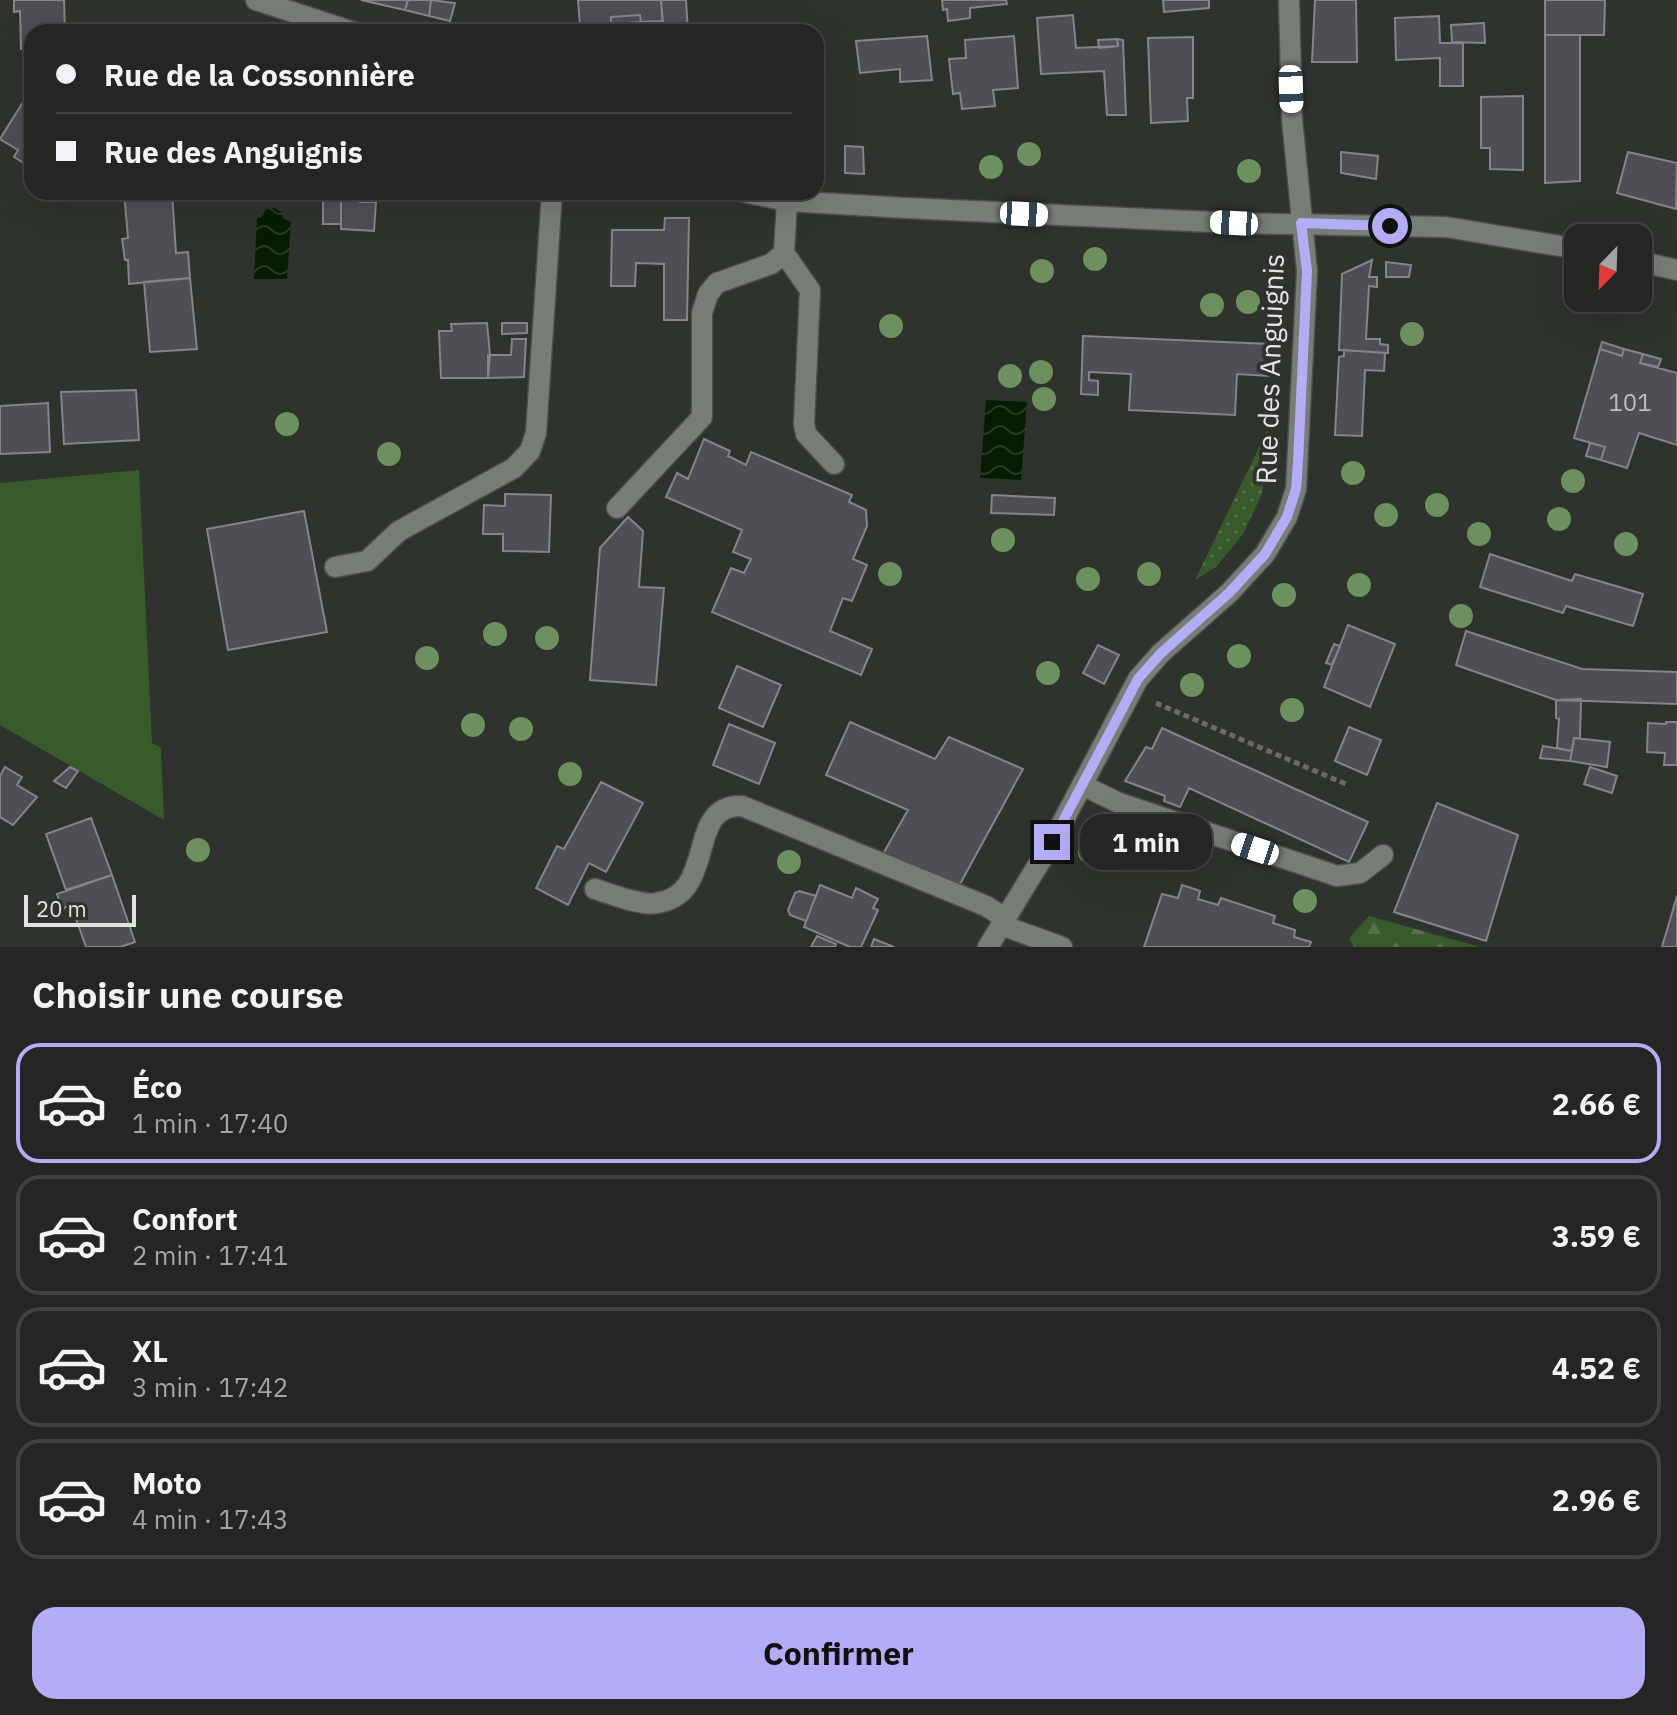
<!DOCTYPE html>
<html lang="fr">
<meta charset="utf-8">
<style>
body{margin:0;font-family:"IBM Plex Sans",sans-serif;background:#2b2e2a;color:#f1f3f6;height:100vh;display:flex;flex-direction:column;font-size:30px;white-space:nowrap}
*{box-sizing:border-box;margin:0}
p{font-size:26px;color:#a3a5a5}
.icon{flex:none;width:44px;height:44px;fill:none;stroke:currentColor;stroke-width:2;stroke-linecap:round;stroke-linejoin:round}
.map{position:relative;height:947px;overflow:hidden}
.drawer{display:flex;flex-direction:column;background:#232622;flex:1}
.drawer>*{flex:none}
.banner{position:absolute;left:24px;top:24px;width:800px;height:176px;border-radius:24px;box-shadow:0 8px 32px #0002,0 0 0 2px #404340;display:grid;align-content:center;height:176px;padding:0 32px;background:#232622}
.needle{width:52px;rotate:203deg}
.fabs{position:absolute;left:1564px;top:224px;display:grid;gap:16px}
.fabs a{display:grid;place-items:center;width:88px;height:88px;border-radius:16px;background:#232622;box-shadow:0 8px 32px #0002,0 0 0 2px #404340;font-size:40px}
.scale{position:absolute;left:24px;bottom:20px;width:112px;box-sizing:border-box;padding-left:8px;border:4px solid #e2e4e1;border-top:0;font-size:22px;line-height:28px;white-space:nowrap;color:#e2e4e1;-webkit-text-stroke:6px #2f332d;paint-order:stroke}
.end{position:absolute;width:36px;height:36px;margin:-18px;border:10px solid #b5acf8;background:#111;box-shadow:0 0 0 4px #111}
.from{border-radius:50%}
.bubble{position:absolute;height:56px;border-radius:24px;background:#232622;box-shadow:0 8px 32px #0002,0 0 0 2px #404340;font-size:26px;font-weight:700;line-height:56px;text-align:center}
.car{position:absolute;width:24px;height:48px;margin:-24px -12px;border-radius:10px;box-shadow:0 0 6px 2px #0007;background:linear-gradient(#fff 24%,#345 0 40%,#fff 0 76%,#345 0 86%,#fff 0)}
.banner b{display:flex;align-items:center;gap:28px;height:76px;font-size:30px}
.banner b+b{border-top:2px solid #404340}
.banner i{width:20px;height:20px;background:#f1f3f6}
ul{padding:0;list-style:none}
li{display:flex;align-items:center;gap:24px;height:120px;margin:0 16px 12px;padding:0 16px;border:4px solid #404340;border-radius:24px}
li div{flex:1}
li b{display:block;font-size:30px}
li em{font-style:normal;font-weight:700}
li.on{border-color:#b5acf8}
li>.icon{width:72px;height:72px;stroke-width:1.5}
h2{padding:0 32px;font-size:36px;line-height:96px}
.primary-button{display:flex;gap:16px;margin-top:auto;padding:16px 32px}
.primary-button a{flex:1;height:92px;border-radius:24px;background:#b5acf8;color:#111;font-size:32px;font-weight:700;line-height:92px;text-align:center}
.map>svg:first-child{display:block}
</style>
<div class="map">
<svg width="1677" height="947" viewBox="0 0 1677 947">
<defs>
<pattern id="grass-dots" width="8" height="8" patternUnits="userSpaceOnUse" patternTransform="scale(2)"><rect width="8" height="8" fill="#395b2c"/><path d="M2 2h.1M6 6h.1" fill="none" stroke="#55724a" stroke-width="1.8" stroke-linecap="round"/></pattern>
<pattern id="forest-firs" width="22" height="20" patternUnits="userSpaceOnUse" patternTransform="scale(2)"><rect width="22" height="20" fill="#395b2c"/><path d="M5 1l3.5 6h-7zM16 11l3.5 6h-7z" fill="#55724a"/></pattern>
<pattern id="water-waves" width="16" height="10" patternUnits="userSpaceOnUse" patternTransform="scale(2)"><rect width="16" height="10" fill="#061c00"/><path d="M0 5q4-4 8 0t8 0" fill="none" stroke="#2a3d25"/></pattern>
</defs>
<rect width="100%" height="100%" fill="#2f332d"/>
<!-- grass -->
<path fill="url(#grass-dots)" d="M1268,429L1269,463L1261,496L1243,534L1216,567L1195,580Z"/>
<!-- forest -->
<path fill="url(#forest-firs)" d="M1369,916L1480,947H1354L1349,938Z"/>
<!-- park -->
<path fill="#395b2c" d="M139,470L152,743L161,748L164,820L0,725V483Z"/>
<!-- water -->
<path fill="url(#water-waves)" d="M274,208L281,212L284,219L291,222L287,279H254L257,218L262,217L266,209Z
M986,400L1027,402L1021,480L980,478Z"/>
<!-- building -->
<path fill="#4e4e54" stroke="#85848c" stroke-width="2" d="M14,0H64L65,32H32V49H21L20,11L14,12Z
M361,0H408L405,10Z
M408,0H431L429,16L405,10Z
M431,0L455,3L450,21L429,16Z
M578,0H661L663,21L641,22L640,15L611,17V24L580,25Z
M661,0H686L688,32H663Z
M942,0H1006L1007,4L970,8V18L948,21L947,9L943,10Z
M1163,0H1209V8L1164,12Z
M1315,0H1356L1357,62H1312Z
M1545,0H1605L1604,35H1545Z
M640,15L641,22L611,24V17Z
M1073,15L1076,48L1118,46L1117,39L1123,40L1126,115H1107L1104,71L1041,74L1037,18Z
M1439,16L1440,43H1463V86H1440V58L1396,60L1395,18Z
M134,23L135,30L157,27V32H114L113,25Z
M1484,23L1485,43L1452,42L1451,25Z
M1545,35H1580V181L1545,183Z
M927,36L932,80L900,82V69L860,73L856,41Z
M1014,36L1018,88L993,90L995,106L962,109L960,93L953,94L949,59L966,58L965,40Z
M1193,37V98H1187L1188,121L1151,123L1148,38Z
M1117,39L1118,46L1099,48L1098,40Z
M28,94L32,96V168L14,157L18,150L0,139Z
M1523,96V170L1490,169V148H1481V97Z
M845,146L863,147L864,174L845,173Z
M1341,152L1378,156L1376,179L1341,173Z
M1628,152L1677,163L1676,209L1617,193Z
M124,192H172L176,253L188,252L190,278L129,284L128,260H125L122,239L128,238Z
M323,192H341V224H323Z
M341,192H360V202H376L374,231L341,229Z
M665,218H689L687,320H664V264L636,263L635,286H611L612,230H664Z
M1372,260L1369,277H1377V287L1369,286L1366,339H1380V344L1388,345V353L1339,350L1342,274Z
M1386,262L1411,265L1409,277H1386Z
M190,278L197,349L150,352L144,282Z
M487,323L490,355L488,378H441L439,331H452L451,324Z
M502,323H527V333L502,334Z
M1083,336L1270,344L1268,376L1237,374L1235,415L1129,410L1131,374L1089,372V380L1098,381V395L1081,394Z
M512,339H526L524,377L488,378V355H511Z
M1602,342L1624,349L1622,356L1600,349Z
M1600,349L1622,356L1624,349L1643,354L1640,363L1677,373V445L1639,433L1627,468L1601,460L1605,447L1574,438Z
M1344,350L1385,353L1384,371L1365,370L1362,436L1335,435L1339,357L1344,356Z
M1643,354L1661,359L1658,367L1640,363Z
M136,390L139,440L64,444L61,392Z
M48,403L50,452L0,454V406Z
M704,439L730,451L728,456L746,465L751,452L852,495L849,502L866,510L867,526L853,559L867,565L852,601L843,598L830,631L872,649L861,675L712,612L731,568L744,573L751,559L733,552L742,530L666,497L677,473L688,479Z
M1590,443L1605,447L1601,460L1586,456Z
M505,494L551,495L549,552L503,551V534H483L484,505L505,506Z
M992,495L1055,498L1054,515L991,513Z
M304,511L327,632L228,650L207,529Z
M628,517L643,531L639,587L664,588L656,685L590,680L600,548Z
M1490,554L1572,581L1575,574L1643,594L1633,626L1566,606L1563,613L1480,587Z
M1348,625L1395,644L1370,707L1324,687Z
M1466,631L1582,669L1677,672V704L1556,700L1456,665Z
M1334,644L1340,646L1332,665L1326,663Z
M1098,645L1119,655L1104,684L1083,673Z
M737,666L781,685L763,727L719,708Z
M1581,699L1580,738H1574L1572,751L1557,748L1559,719L1556,718V700Z
M850,722L935,759L949,737L1023,769L960,884L883,854L908,810L826,775Z
M1666,722H1677V765H1664L1665,753L1647,752L1648,723L1666,724Z
M729,724L775,743L759,784L713,765Z
M1349,727L1381,740L1367,775L1335,761Z
M1162,728L1368,822L1349,862L1189,788L1180,807L1164,801L1165,796L1125,781L1146,747L1152,749Z
M1574,738L1610,742L1607,767L1570,761Z
M1543,746L1572,751L1570,761L1540,758Z
M5,767L22,777L17,785L37,797L13,825L0,817V776Z
M70,767L78,771L66,788L54,781Z
M1590,767L1617,776L1612,793L1584,784Z
M601,782L643,803L606,872L589,863L568,905L536,888L557,846L564,849Z
M1437,803L1518,835L1486,941L1394,912Z
M91,818L112,875L66,890L46,834Z
M112,875L135,942L120,947H86L71,905L62,909L57,894Z
M820,885L852,898L856,888L878,899L873,908L878,910L861,947H850L804,927Z
M1182,885L1200,891L1198,899L1218,905L1221,898L1275,916L1273,923L1295,930L1294,937L1311,942L1309,947H1144L1162,894L1178,898Z
M799,891L816,896L806,921L790,915L788,910L795,893Z
M1677,896V947H1662Z
M817,936L836,944L835,947H811Z
M874,939L894,947H871Z"/>
<g fill="none" stroke-linecap="round" stroke-linejoin="round">
<!-- lane casing -->
<g stroke="#4c4f4b" stroke-width="23">
<path id="lane" d="M784,253L810,290L804,424L806,434L834,464
M617,508L702,417V313L708,294L717,283L771,264L784,253L787,201
M335,567L367,561L399,531L514,468L530,451L536,433L552,192
M1082,785L1119,803L1337,876L1360,873L1383,855
M595,889C611,894 641,906 656,903C719,895 684,804 742,806L986,906L1005,918"/>
</g>
<!-- street casing -->
<g stroke="#4c4f4b" stroke-width="23">
<path id="street" d="M1001,925L1062,947
M988,947L1052,842L1138,679L1161,653L1229,593L1265,554L1287,517L1296,489L1307,271L1292,119L1289,0"/>
</g>
<!-- secondary casing -->
<g stroke="#4c4f4b" stroke-width="23">
<path id="secondary" d="M256,0L353,32
M744,192L787,201L906,208L1234,223L1446,227L1578,249
M1638,261L1677,270"/>
</g>
<!-- path -->
<path stroke="#696c67" stroke-width="5" stroke-dasharray="6 4" stroke-linecap="butt" d="M1156,703L1348,785"/>
<!-- lane -->
<use href="#lane" stroke="#787d77" stroke-width="20"/>
<!-- street -->
<use href="#street" stroke="#787d77" stroke-width="20"/>
<!-- secondary -->
<use href="#secondary" stroke="#787d77" stroke-width="20"/>
</g>
<!-- trees -->
<g fill="#6c905e">
<circle cx="1029" cy="154" r="12"/>
<circle cx="991" cy="167" r="12"/>
<circle cx="1249" cy="171" r="12"/>
<circle cx="1095" cy="259" r="12"/>
<circle cx="1042" cy="271" r="12"/>
<circle cx="1248" cy="302" r="12"/>
<circle cx="1212" cy="305" r="12"/>
<circle cx="891" cy="326" r="12"/>
<circle cx="1412" cy="334" r="12"/>
<circle cx="1041" cy="372" r="12"/>
<circle cx="1010" cy="376" r="12"/>
<circle cx="1044" cy="399" r="12"/>
<circle cx="287" cy="424" r="12"/>
<circle cx="389" cy="454" r="12"/>
<circle cx="1353" cy="473" r="12"/>
<circle cx="1573" cy="481" r="12"/>
<circle cx="1437" cy="505" r="12"/>
<circle cx="1386" cy="515" r="12"/>
<circle cx="1559" cy="519" r="12"/>
<circle cx="1479" cy="534" r="12"/>
<circle cx="1003" cy="540" r="12"/>
<circle cx="1626" cy="544" r="12"/>
<circle cx="890" cy="574" r="12"/>
<circle cx="1149" cy="574" r="12"/>
<circle cx="1088" cy="579" r="12"/>
<circle cx="1359" cy="585" r="12"/>
<circle cx="1284" cy="595" r="12"/>
<circle cx="1461" cy="616" r="12"/>
<circle cx="495" cy="634" r="12"/>
<circle cx="547" cy="638" r="12"/>
<circle cx="1239" cy="656" r="12"/>
<circle cx="427" cy="658" r="12"/>
<circle cx="1048" cy="673" r="12"/>
<circle cx="1192" cy="685" r="12"/>
<circle cx="1292" cy="710" r="12"/>
<circle cx="473" cy="725" r="12"/>
<circle cx="521" cy="729" r="12"/>
<circle cx="570" cy="774" r="12"/>
<circle cx="198" cy="850" r="12"/>
<circle cx="1090" cy="852" r="12"/>
<circle cx="1140" cy="854" r="12"/>
<circle cx="789" cy="862" r="12"/>
<circle cx="1305" cy="901" r="12"/>
</g>
<g fill="none" stroke-linecap="round" stroke-linejoin="round">
<!-- route -->
<path stroke="#b5acf8" stroke-width="10" d="M1052,842L1138,679L1161,653L1229,593L1265,554L1287,517L1296,489L1298,462L1307,271L1301,223L1390,226"/>
</g>
<g text-anchor="middle" stroke-width="8" stroke-linejoin="round" paint-order="stroke">
<!-- number labels -->
<g font-size="24" fill="#bdbebe">
<text x="1630" y="411">101</text>
</g>
<!-- street labels -->
<g font-size="28" fill="#e2e4e1" stroke="#2f332d">
<text transform="translate(1270 369) rotate(-88)" y="10">Rue des Anguignis</text>
</g>
</g>
</svg>
<div class="fabs">
<a><svg class="needle" viewBox="-14 -14 28 28"><path d="M0-13l5 13h-10z" fill="#e53935"/><path d="M0 13l5-13h-10z" fill="#a3a5a5"/></svg></a>
</div>
<div class="scale">20 m</div>
<i class="end from" style="left:1390px;top:226px"></i>
<i class="end" style="left:1052px;top:842px"></i>
<div class="bubble" style="left:1080px;top:814px;width:132px">1 min</div>
<i class="car" style="left:1291px;top:89px;rotate:178deg"></i>
<i class="car" style="left:1024px;top:214px;rotate:93deg"></i>
<i class="car" style="left:1234px;top:223px;rotate:273deg"></i>
<i class="car" style="left:1255px;top:849px;rotate:288deg"></i>
<div class="banner">
<b><i class="from"></i>Rue de la Cossonnière</b>
<b><i></i>Rue des Anguignis</b>
</div>
</div>
<section class="drawer">
<h2>Choisir une course</h2>
<ul>
<li class="on"><svg class="icon" aria-label="car" viewBox="0 0 24 24"><path d="M5 17H2v-5l4-1 3-4h7l3 4 3 1v5h-3M9 17h6M6 11h13"/><circle cx="7" cy="17" r="2"/><circle cx="17" cy="17" r="2"/></svg><div><b>Éco</b><p>1 min · 17:40</p></div><em>2.66 €</em></li>
<li><svg class="icon" aria-label="car" viewBox="0 0 24 24"><path d="M5 17H2v-5l4-1 3-4h7l3 4 3 1v5h-3M9 17h6M6 11h13"/><circle cx="7" cy="17" r="2"/><circle cx="17" cy="17" r="2"/></svg><div><b>Confort</b><p>2 min · 17:41</p></div><em>3.59 €</em></li>
<li><svg class="icon" aria-label="car" viewBox="0 0 24 24"><path d="M5 17H2v-5l4-1 3-4h7l3 4 3 1v5h-3M9 17h6M6 11h13"/><circle cx="7" cy="17" r="2"/><circle cx="17" cy="17" r="2"/></svg><div><b>XL</b><p>3 min · 17:42</p></div><em>4.52 €</em></li>
<li><svg class="icon" aria-label="car" viewBox="0 0 24 24"><path d="M5 17H2v-5l4-1 3-4h7l3 4 3 1v5h-3M9 17h6M6 11h13"/><circle cx="7" cy="17" r="2"/><circle cx="17" cy="17" r="2"/></svg><div><b>Moto</b><p>4 min · 17:43</p></div><em>2.96 €</em></li>
</ul>
<div class="primary-button"><a>Confirmer</a></div>
</section>
